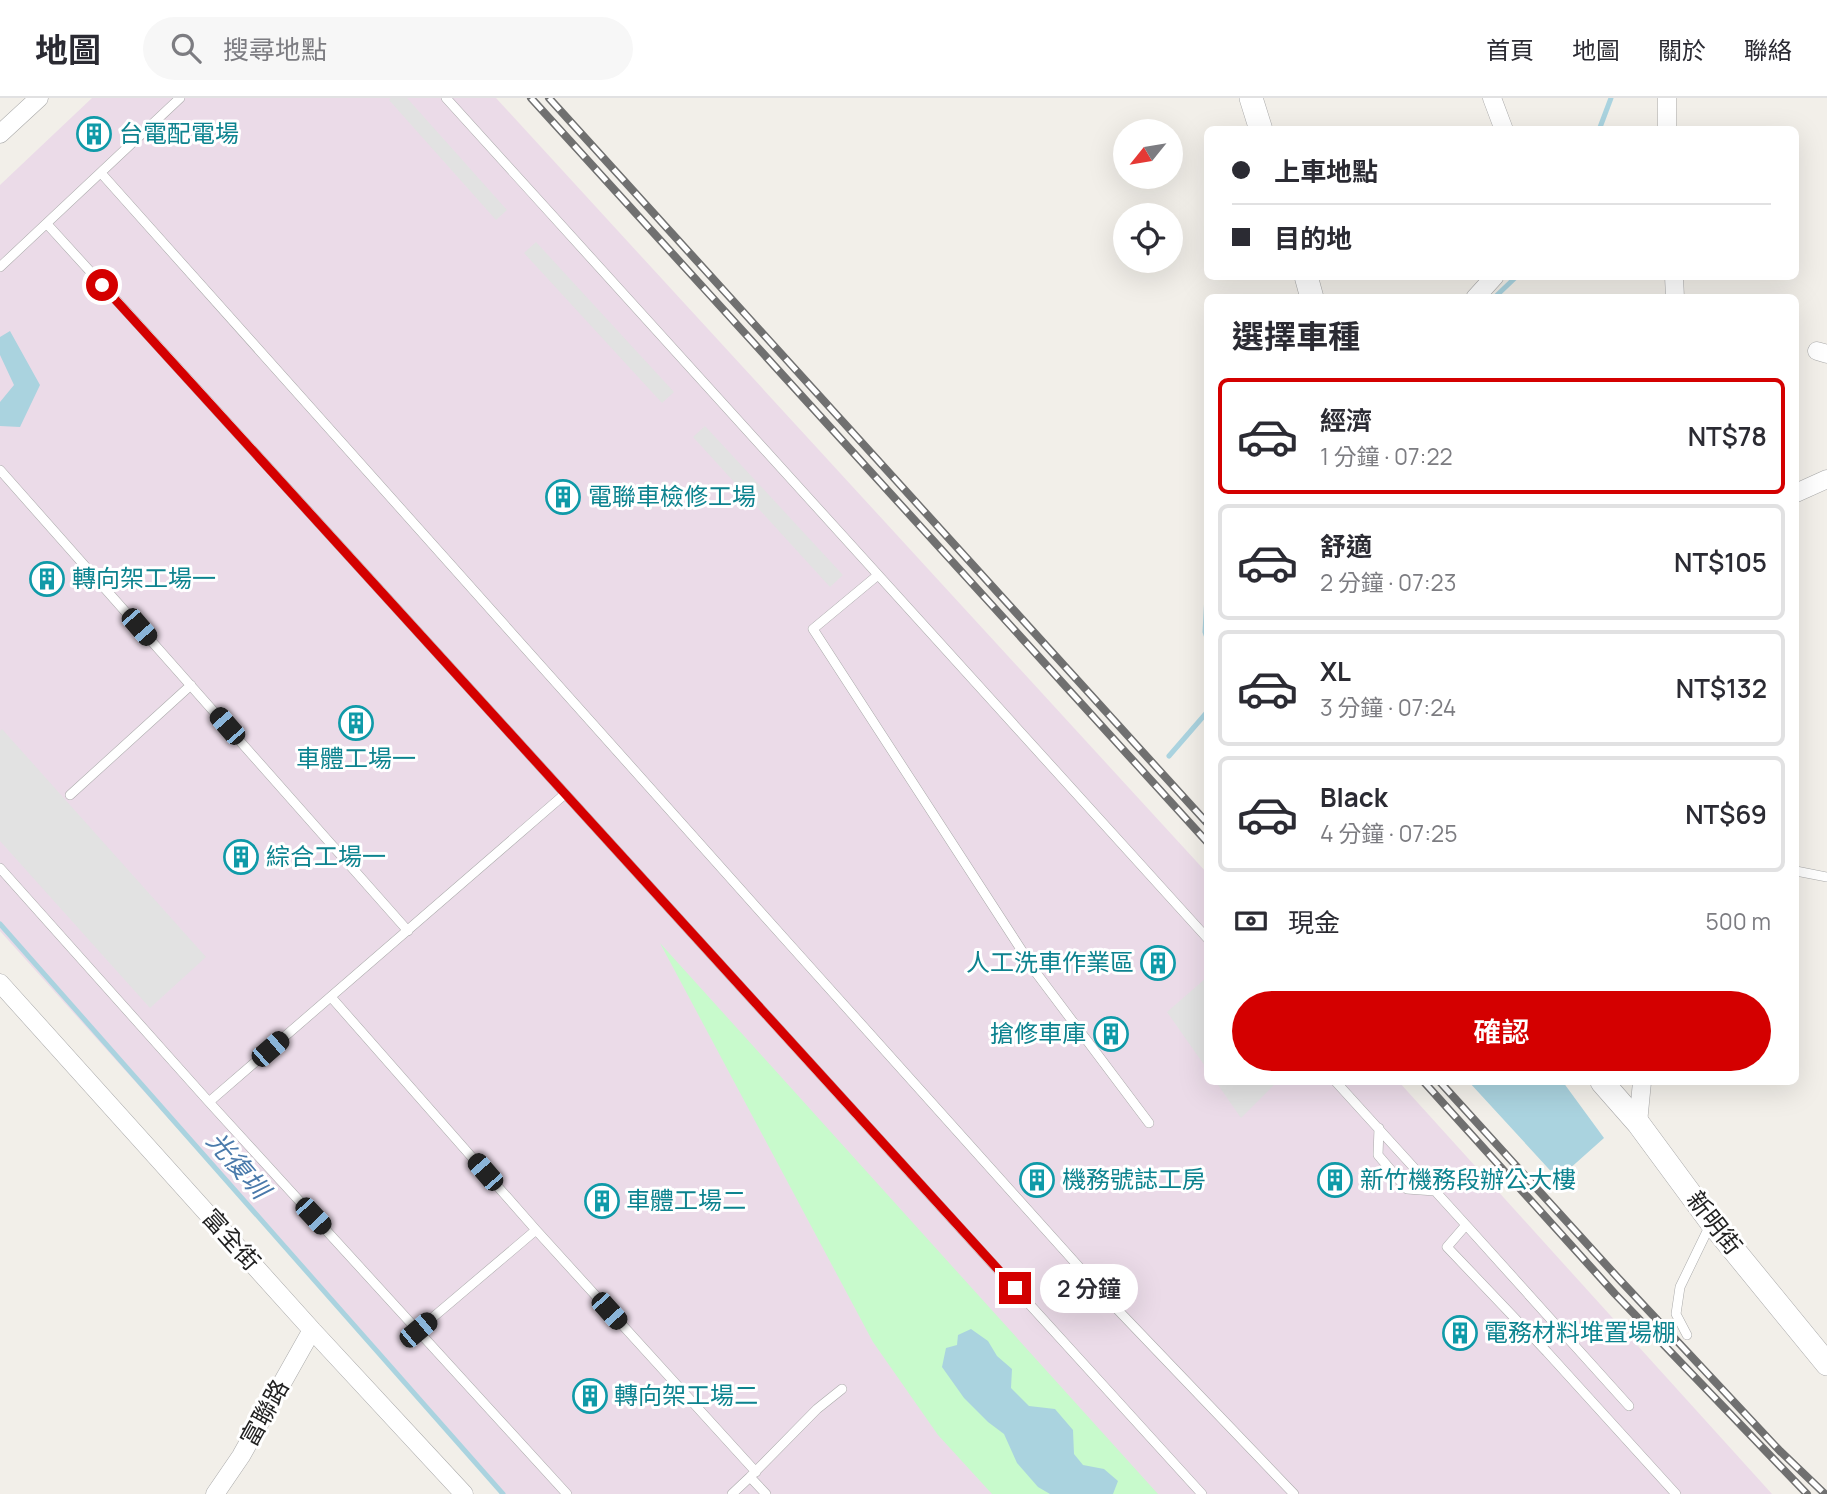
<!DOCTYPE html>
<html lang="zh-TW">
<meta charset="utf-8">
<style>
body{margin:0;font-family:Manrope,"Noto Sans TC",sans-serif;background:#f7f7f7;color:#2b2b33;height:100vh;display:flex;flex-direction:column;font-size:26px;white-space:nowrap}
*{box-sizing:border-box;margin:0}
p{font-size:23px;color:#7c7c81}
.icon{flex:none;width:38px;height:38px;fill:none;stroke:currentColor;stroke-width:2;stroke-linecap:round;stroke-linejoin:round}
.map{position:relative;flex:1;overflow:hidden}
.side{position:absolute;left:1204px;top:196px;width:595px;height:791px;display:flex;flex-direction:column;background:#fff;border-radius:10px;box-shadow:0 7px 28px #0002}
.side>*{flex:none}
.guide{position:absolute;left:1204px;top:28px;width:595px;height:154px;border-radius:10px;box-shadow:0 7px 28px #0002;display:grid;align-content:center;height:154px;padding:0 28px;background:#fff}
.needle{width:46px;rotate:240deg}
.buttons{position:absolute;left:1113px;top:21px;display:grid;gap:14px}
.buttons a{display:grid;place-items:center;width:70px;height:70px;border-radius:50%;background:#fff;box-shadow:0 7px 28px #0002;font-size:35px}
.end{position:absolute;width:32px;height:32px;margin:-16px;border:9px solid #d40000;background:#fff;box-shadow:0 0 0 4px #fff}
.from{border-radius:50%}
.bubble{position:absolute;height:49px;border-radius:24px;background:#fff;box-shadow:0 7px 28px #0002;font-size:23px;font-weight:600;line-height:49px;text-align:center}
.car{position:absolute;width:21px;height:42px;margin:-21px -10px;border-radius:9px;box-shadow:0 0 5px 2px #0007;background:linear-gradient(#222 24%,#8ab4d8 0 40%,#222 0 76%,#8ab4d8 0 86%,#222 0)}
.guide b{display:flex;align-items:center;gap:24px;height:66px;font-size:26px}
.guide b+b{border-top:2px solid #e1e1e2}
.guide i{width:18px;height:18px;background:#2b2b33}
ul{padding:0;list-style:none}
li{display:flex;align-items:center;gap:21px;height:116px;margin:0 14px 10px;padding:0 14px;border:4px solid #e1e1e2;border-radius:10px}
li div{flex:1}
li b{display:block;font-size:26px}
li em{font-style:normal;font-weight:600}
li.selected{border-color:#d40000}
li>.icon{width:63px;height:63px;stroke-width:1.5}
h2{padding:0 28px;font-size:32px;line-height:84px}
.pay{display:flex;align-items:center;gap:18px;height:77px;padding:0 28px;font-size:26px}
.pay p{margin-inline-start:auto}
.cta{display:flex;gap:14px;margin-top:auto;padding:14px 28px}
.cta a{flex:1;height:80px;border-radius:42px;background:#d40000;color:#fff;font-size:28px;font-weight:600;line-height:80px;text-align:center}
header{display:flex;align-items:center;gap:42px;box-sizing:border-box;height:98px;padding:0 35px;background:#fff;border-bottom:2px solid #e1e1e2}
header strong{font-size:33px}
nav{display:flex;gap:38px;margin-inline-start:auto;font-size:24px}
.search{width:490px;height:63px;background:#f7f7f7;display:flex;align-items:center;gap:18px;box-sizing:border-box;padding:0 24px;border-radius:38px;color:#7c7c81;font-size:26px}
.map>svg:first-child{display:block}
</style>
<header>
<strong>地圖</strong>
<div class="search"><svg class="icon" aria-label="search" viewBox="0 0 24 24"><circle cx="10" cy="10" r="6"/><path d="M15 15l6 6"/></svg>搜尋地點</div>
<nav><a>首頁</a><a>地圖</a><a>關於</a><a>聯絡</a></nav>
</header>
<div class="map">
<svg width="1827" height="1396" viewBox="0 0 1827 1396">
<rect width="100%" height="100%" fill="#f2efe9"/>
<!-- industrial -->
<path fill="#ebdbe8" d="M92,0H496L1207,775L1208,984H1399L1772,1396H501L326,1196L0,833V87Z"/>
<!-- park -->
<path fill="#c8facc" d="M660,845L1158,1396H992L938,1337L873,1244Z"/>
<!-- parking -->
<path fill="#e2e2e2" d="M391,0H407L507,112L496,122L389,2Z
M536,144L674,294L662,305L524,155Z
M705,328L843,477L830,489L693,339Z
M2,631L206,859L150,910L0,743V633Z
M1206,880L1208,882L1207,971L1167,914Z
M1216,984H1277L1241,1020Z"/>
<!-- water -->
<path fill="#aad3df" d="M10,233L40,287L20,329L0,328V304L14,287L0,257V239Z
M1469,984H1563L1604,1040L1558,1081Z
M971,1231L988,1243L997,1258L1012,1271L1011,1290L1029,1308L1055,1311L1073,1332L1074,1356L1083,1367L1104,1371L1118,1383L1113,1396H1050L1038,1389L1017,1365L1004,1336L988,1324L964,1300L942,1269L946,1250L957,1247L958,1237Z"/>
<g fill="none" stroke-linecap="round" stroke-linejoin="round">
<!-- stream -->
<path stroke="#aad3df" stroke-width="5" d="M1599,32L1611,0
M1494,200L1517,178
M1208,479L1205,534L1208,543
M1169,658L1208,613
M0,826L503,1396"/>
<!-- service casing -->
<g stroke="#a9a9a9" stroke-width="10">
<path id="service" d="M446,0L1208,841
M101,75L792,849L1115,1209L1294,1396
M47,126L1202,1396
M0,169L180,0
M0,372L408,833
M878,477L813,531L1037,876L1149,1025
M70,697L191,587
M0,770L209,1004L567,1396
M1796,773L1827,779
M331,899L536,1132L756,1374
M1336,984L1466,1127L1447,1149L1547,1254L1676,1396
M209,1004L565,696
M1379,1030L1378,1057L1407,1091L1435,1093
M1466,1127L1629,1308
M418,1232L536,1132
M1687,1237L1676,1216L1680,1189L1711,1125
M750,1379L817,1311L842,1291
M732,1396L750,1379L766,1396"/>
</g>
<!-- minor casing -->
<g stroke="#a9a9a9" stroke-width="19">
<path id="minor" d="M1492,0L1504,32
M1667,0V32
M0,36L39,0
M1674,178L1675,200
M1475,200L1495,178
M1817,253L1827,256
M1796,395L1827,381
M0,885L312,1232L464,1396
M1638,1025L1642,984
M215,1396L241,1358L312,1232"/>
</g>
<!-- tertiary casing -->
<g stroke="#a9a9a9" stroke-width="24">
<path id="tertiary" d="M1251,0L1261,32
M1306,178L1312,200
M1602,984L1638,1025L1711,1124L1827,1266"/>
</g>
<!-- service -->
<use href="#service" stroke="#fff" stroke-width="9"/>
<!-- minor -->
<use href="#minor" stroke="#fff" stroke-width="18"/>
<!-- tertiary -->
<use href="#tertiary" stroke="#fff" stroke-width="23"/>
<!-- rail casing -->
<g stroke="#707070" stroke-width="8">
<path id="rail" d="M531,0L1208,745
M549,0L1208,726
M1424,984L1615,1196L1807,1396
M1440,984L1619,1181L1780,1353L1825,1396"/>
</g>
<!-- rail -->
<use href="#rail" stroke="#fff" stroke-width="5" stroke-dasharray="16" stroke-linecap="butt"/>
</g>
<g fill="none" stroke-linecap="round" stroke-linejoin="round">
<!-- route -->
<path stroke="#d40000" stroke-width="9" d="M102,187L1015,1190"/>
</g>
<!-- icons -->
<defs>
<g id="building-ring" transform="scale(1.75)"><circle r="9.5" fill="#fff" stroke="#0f9aa8" stroke-width="1.5"/><path d="M-4-6H4V6H1V3H-1V6H-4ZM-2.5-4.3h1.7v1.8h-1.7ZM.8-4.3h1.7v1.8H.8ZM-2.5-1h1.7V.8h-1.7ZM.8-1h1.7V.8H.8Z" fill="#0f9aa8"/></g>
</defs>
<g fill-rule="evenodd">
<use href="#building-ring" x="94" y="36"/>
<use href="#building-ring" x="563" y="399"/>
<use href="#building-ring" x="47" y="481"/>
<use href="#building-ring" x="356" y="625"/>
<use href="#building-ring" x="241" y="759"/>
<use href="#building-ring" x="1158" y="865"/>
<use href="#building-ring" x="1111" y="936"/>
<use href="#building-ring" x="1037" y="1082"/>
<use href="#building-ring" x="1335" y="1082"/>
<use href="#building-ring" x="602" y="1103"/>
<use href="#building-ring" x="1460" y="1235"/>
<use href="#building-ring" x="590" y="1298"/>
</g>
<g text-anchor="middle" stroke-width="6" stroke-linejoin="round" paint-order="stroke">
<!-- culture labels -->
<g font-size="24" fill="#0d838f" stroke="#fff" text-anchor="start">
<text x="119" y="44">台電配電場</text>
<text x="588" y="407">電聯車檢修工場</text>
<text x="72" y="489">轉向架工場一</text>
<text x="356" y="669" text-anchor="middle">車體工場一</text>
<text x="266" y="767">綜合工場一</text>
<text x="1134" y="873" text-anchor="end">人工洗車作業區</text>
<text x="1086" y="944" text-anchor="end">搶修車庫</text>
<text x="1062" y="1090">機務號誌工房</text>
<text x="1360" y="1090">新竹機務段辦公大樓</text>
<text x="626" y="1111">車體工場二</text>
<text x="1484" y="1243">電務材料堆置場棚</text>
<text x="614" y="1306">轉向架工場二</text>
</g>
<!-- street labels -->
<g font-size="24" fill="#222" stroke="#fff">
<text transform="translate(1714 1125) rotate(52)" y="8">新明街</text>
<text transform="translate(231 1142) rotate(48)" y="8">富全街</text>
<text transform="translate(265 1315) rotate(-61)" y="8">富聯路</text>
</g>
<!-- water labels -->
<g font-size="26" font-style="italic" fill="#4a7aab" stroke="#fff">
<text transform="translate(238 1067) rotate(49)" y="9">光復圳</text>
</g>
</g>
</svg>
<div class="buttons">
<a><svg class="needle" viewBox="-14 -14 28 28"><path d="M0-13l5 13h-10z" fill="#e53935"/><path d="M0 13l5-13h-10z" fill="#7c7c81"/></svg></a>
<a><svg class="icon" aria-label="locate" viewBox="0 0 24 24"><circle cx="12" cy="12" r="6"/><path d="M12 2v4M12 18v4M2 12h4M18 12h4"/></svg></a>
</div>
<i class="end from" style="left:102px;top:187px"></i>
<i class="end" style="left:1015px;top:1190px"></i>
<div class="bubble" style="left:1040px;top:1166px;width:98px">2 分鐘</div>
<i class="car" style="left:139px;top:529px;rotate:139deg"></i>
<i class="car" style="left:227px;top:628px;rotate:319deg"></i>
<i class="car" style="left:270px;top:951px;rotate:49deg"></i>
<i class="car" style="left:485px;top:1074px;rotate:319deg"></i>
<i class="car" style="left:313px;top:1118px;rotate:137deg"></i>
<i class="car" style="left:609px;top:1213px;rotate:138deg"></i>
<i class="car" style="left:418px;top:1232px;rotate:50deg"></i>
<div class="guide">
<b><i class="from"></i>上車地點</b>
<b><i></i>目的地</b>
</div>
<section class="side">
<h2>選擇車種</h2>
<ul>
<li class="selected"><svg class="icon" aria-label="car" viewBox="0 0 24 24"><path d="M5 17H2v-5l4-1 3-4h7l3 4 3 1v5h-3M9 17h6M6 11h13"/><circle cx="7" cy="17" r="2"/><circle cx="17" cy="17" r="2"/></svg><div><b>經濟</b><p>1 分鐘 · 07:22</p></div><em>NT$78</em></li>
<li><svg class="icon" aria-label="car" viewBox="0 0 24 24"><path d="M5 17H2v-5l4-1 3-4h7l3 4 3 1v5h-3M9 17h6M6 11h13"/><circle cx="7" cy="17" r="2"/><circle cx="17" cy="17" r="2"/></svg><div><b>舒適</b><p>2 分鐘 · 07:23</p></div><em>NT$105</em></li>
<li><svg class="icon" aria-label="car" viewBox="0 0 24 24"><path d="M5 17H2v-5l4-1 3-4h7l3 4 3 1v5h-3M9 17h6M6 11h13"/><circle cx="7" cy="17" r="2"/><circle cx="17" cy="17" r="2"/></svg><div><b>XL</b><p>3 分鐘 · 07:24</p></div><em>NT$132</em></li>
<li><svg class="icon" aria-label="car" viewBox="0 0 24 24"><path d="M5 17H2v-5l4-1 3-4h7l3 4 3 1v5h-3M9 17h6M6 11h13"/><circle cx="7" cy="17" r="2"/><circle cx="17" cy="17" r="2"/></svg><div><b>Black</b><p>4 分鐘 · 07:25</p></div><em>NT$69</em></li>
</ul>
<div class="pay"><svg class="icon" aria-label="cash" viewBox="0 0 24 24"><path d="M3 7h18v10H3z"/><circle cx="12" cy="12" r="2"/></svg>現金<p>500 m</p></div>
<div class="cta"><a>確認</a></div>
</section>
</div>
